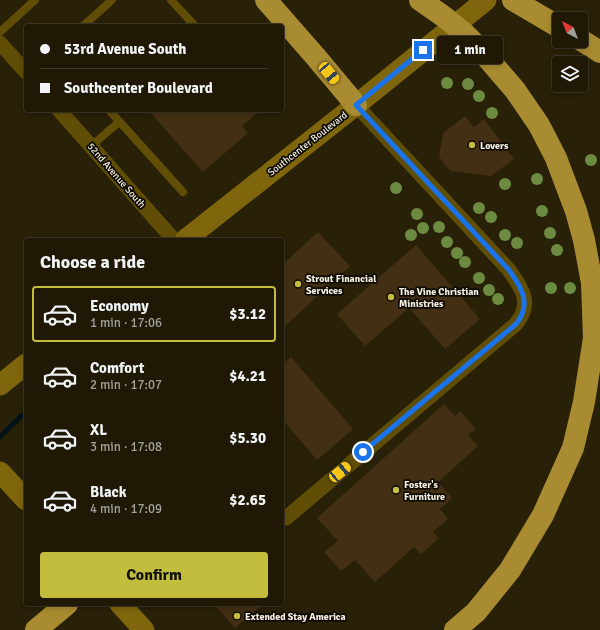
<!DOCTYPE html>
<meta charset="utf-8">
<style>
body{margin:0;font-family:Signika,sans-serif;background:#2b2513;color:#f1f3f6;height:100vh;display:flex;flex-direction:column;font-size:15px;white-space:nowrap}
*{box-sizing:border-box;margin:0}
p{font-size:13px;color:#a1a09a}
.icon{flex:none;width:22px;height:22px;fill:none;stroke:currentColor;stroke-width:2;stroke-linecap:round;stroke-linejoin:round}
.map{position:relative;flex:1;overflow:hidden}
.panel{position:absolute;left:24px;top:238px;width:260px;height:368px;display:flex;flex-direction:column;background:#1e1805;border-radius:4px;box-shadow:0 2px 6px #0003,0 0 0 1px #3c3727}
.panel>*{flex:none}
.top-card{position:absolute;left:24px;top:24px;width:260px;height:88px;border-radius:4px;box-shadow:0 2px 6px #0003,0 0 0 1px #3c3727;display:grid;align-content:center;height:88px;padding:0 16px;background:#1e1805}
.needle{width:26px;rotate:318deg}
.buttons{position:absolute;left:552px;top:12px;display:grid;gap:8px}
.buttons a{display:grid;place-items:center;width:36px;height:36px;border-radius:4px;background:#1e1805;box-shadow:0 2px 6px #0003,0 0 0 1px #3c3727;font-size:20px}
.end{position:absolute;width:18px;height:18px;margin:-9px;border:5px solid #1a73e8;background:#fff;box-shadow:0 0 0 2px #fff}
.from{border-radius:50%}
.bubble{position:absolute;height:28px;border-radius:4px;background:#1e1805;box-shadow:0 2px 6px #0003,0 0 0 1px #3c3727;font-size:13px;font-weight:700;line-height:28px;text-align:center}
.car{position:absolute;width:12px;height:24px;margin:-12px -6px;border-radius:5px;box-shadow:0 0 3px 1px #0007;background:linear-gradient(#f5c518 24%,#345 0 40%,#f5c518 0 76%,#345 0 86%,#f5c518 0)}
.top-card b{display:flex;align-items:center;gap:14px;height:38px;font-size:15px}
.top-card b+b{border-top:1px solid #3c3727}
.top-card i{width:10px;height:10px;background:#f1f3f6}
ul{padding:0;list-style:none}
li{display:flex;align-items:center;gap:12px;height:56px;margin:0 8px 6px;padding:0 8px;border:2px solid transparent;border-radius:4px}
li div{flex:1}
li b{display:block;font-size:15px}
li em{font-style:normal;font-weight:700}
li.current{border-color:#c3bd3e}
li>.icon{width:36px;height:36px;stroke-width:1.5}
h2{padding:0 16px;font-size:18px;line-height:48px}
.primary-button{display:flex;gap:8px;margin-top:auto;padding:8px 16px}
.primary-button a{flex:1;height:46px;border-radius:4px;background:#c3bd3e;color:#111;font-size:16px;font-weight:700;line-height:46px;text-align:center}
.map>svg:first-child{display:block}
</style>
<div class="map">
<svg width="600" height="630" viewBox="0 0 600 630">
<rect width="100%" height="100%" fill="#282007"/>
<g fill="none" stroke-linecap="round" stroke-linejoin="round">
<!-- stream -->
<path stroke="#021316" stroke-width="5" d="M0,437L21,416H26"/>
</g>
<!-- building -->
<path fill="#432f13" d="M148,110H261L242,126L248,133L203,172Z
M465,116L474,127L484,119L514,159L491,176L450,171L439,157L443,133Z
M318,232L350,266L282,329V265Z
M416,245L480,319L445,349L409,308L365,346L337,314Z
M291,357L353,429L317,460L282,419V365Z
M444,404L455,416L460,411L476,429L468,435L478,446L438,482L452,498L440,509L448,519L433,532L439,538L421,554L414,547L375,582L355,560L341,571L324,552L338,541L317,518Z
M214,604H263L235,628Z"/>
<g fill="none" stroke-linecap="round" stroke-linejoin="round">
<!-- lane -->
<path stroke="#604d06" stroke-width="8" d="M171,0L195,26
M83,26L112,0
M0,32L35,0
M109,110L183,192
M91,146L119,122"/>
<!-- street -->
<path stroke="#604d06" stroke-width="15" d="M0,43L26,72
M59,110L174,240
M286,518L516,324C533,303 522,288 509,270L356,105"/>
<!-- secondary -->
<path stroke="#7f660c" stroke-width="21" d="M185,240L356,105L486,0
M0,385L26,364
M0,472L26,500
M120,604L144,630"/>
<!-- highway -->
<path stroke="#a98c31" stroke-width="22" d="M266,0L315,56L356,105
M420,0L443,16L464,33L478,47L515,90L539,125L556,158L576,211L584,240L592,283L594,338L584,402L573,448L543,515L510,570L476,612L455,630
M513,0L559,27
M581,40L600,52
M36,630L67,604"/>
</g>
<!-- trees -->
<g fill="#6c8b41">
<circle cx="447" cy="83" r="6"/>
<circle cx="468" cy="84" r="6"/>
<circle cx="479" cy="96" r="6"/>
<circle cx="492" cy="113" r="6"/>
<circle cx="591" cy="160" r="6"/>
<circle cx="537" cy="179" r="6"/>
<circle cx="505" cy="184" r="6"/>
<circle cx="396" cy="188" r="6"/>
<circle cx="479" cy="208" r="6"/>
<circle cx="542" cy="211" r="6"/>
<circle cx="417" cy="214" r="6"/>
<circle cx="491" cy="217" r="6"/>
<circle cx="439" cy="227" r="6"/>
<circle cx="423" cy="228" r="6"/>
<circle cx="550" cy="233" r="6"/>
<circle cx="411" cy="235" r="6"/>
<circle cx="505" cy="235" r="6"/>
<circle cx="447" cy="242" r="6"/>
<circle cx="517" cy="243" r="6"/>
<circle cx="557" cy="250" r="6"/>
<circle cx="457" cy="253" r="6"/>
<circle cx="465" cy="262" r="6"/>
<circle cx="479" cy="278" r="6"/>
<circle cx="551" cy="288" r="6"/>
<circle cx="570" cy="288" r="6"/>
<circle cx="489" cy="290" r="6"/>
<circle cx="498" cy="299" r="6"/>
</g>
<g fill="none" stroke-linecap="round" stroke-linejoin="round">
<!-- route -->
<path stroke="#1a73e8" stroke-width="5" d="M363,452L516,324C532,304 522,288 509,270L356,105L423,50"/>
</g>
<!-- markers -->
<g fill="#c3bd3e" stroke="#0d0a03" stroke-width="1.5">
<circle cx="472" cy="145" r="4"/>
<circle cx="298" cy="284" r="4"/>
<circle cx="391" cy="297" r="4"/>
<circle cx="396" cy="490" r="4"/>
<circle cx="237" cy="616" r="4"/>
</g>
<g text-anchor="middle" stroke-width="3.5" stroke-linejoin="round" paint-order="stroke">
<!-- street labels -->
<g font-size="10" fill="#f6f1e2" stroke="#0d0a03">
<text transform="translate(307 143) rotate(-38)" y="4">Southcenter Boulevard</text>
<text transform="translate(117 175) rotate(49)" y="4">52nd Avenue South</text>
</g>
<!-- poi labels -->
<g font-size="10" font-weight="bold" fill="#f6f1e2" stroke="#0d0a03" text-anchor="start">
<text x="480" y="149">Lovers</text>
<text x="306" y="282">Strout Financial<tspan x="306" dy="12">Services</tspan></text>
<text x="399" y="295">The Vine Christian<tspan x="399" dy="12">Ministries</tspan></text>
<text x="404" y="488">Foster's<tspan x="404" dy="12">Furniture</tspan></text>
<text x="245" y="620">Extended Stay America</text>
</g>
</g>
</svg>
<div class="buttons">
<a><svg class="needle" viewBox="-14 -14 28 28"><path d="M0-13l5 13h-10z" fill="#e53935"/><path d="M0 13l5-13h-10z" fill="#a1a09a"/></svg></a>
<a><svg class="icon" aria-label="layers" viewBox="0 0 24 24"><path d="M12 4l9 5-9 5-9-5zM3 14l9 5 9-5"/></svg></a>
</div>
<i class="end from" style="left:363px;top:452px"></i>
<i class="end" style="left:423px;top:50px"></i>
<div class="bubble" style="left:437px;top:36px;width:66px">1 min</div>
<i class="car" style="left:329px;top:73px;rotate:140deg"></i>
<i class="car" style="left:340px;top:472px;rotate:50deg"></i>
<div class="top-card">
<b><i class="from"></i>53rd Avenue South</b>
<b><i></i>Southcenter Boulevard</b>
</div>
<section class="panel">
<h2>Choose a ride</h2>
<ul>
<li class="current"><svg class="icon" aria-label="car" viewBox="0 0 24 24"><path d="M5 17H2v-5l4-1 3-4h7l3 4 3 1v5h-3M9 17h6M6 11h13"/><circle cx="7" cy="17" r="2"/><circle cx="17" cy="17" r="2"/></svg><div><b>Economy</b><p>1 min · 17:06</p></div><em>$3.12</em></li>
<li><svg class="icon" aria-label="car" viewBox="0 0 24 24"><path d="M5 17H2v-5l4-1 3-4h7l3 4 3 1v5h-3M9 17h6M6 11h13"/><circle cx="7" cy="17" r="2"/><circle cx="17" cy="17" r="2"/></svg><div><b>Comfort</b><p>2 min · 17:07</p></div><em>$4.21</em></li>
<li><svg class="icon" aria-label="car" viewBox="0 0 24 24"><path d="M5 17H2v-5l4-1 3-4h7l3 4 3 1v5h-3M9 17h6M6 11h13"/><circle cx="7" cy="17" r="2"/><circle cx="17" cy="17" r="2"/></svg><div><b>XL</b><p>3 min · 17:08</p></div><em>$5.30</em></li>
<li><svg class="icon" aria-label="car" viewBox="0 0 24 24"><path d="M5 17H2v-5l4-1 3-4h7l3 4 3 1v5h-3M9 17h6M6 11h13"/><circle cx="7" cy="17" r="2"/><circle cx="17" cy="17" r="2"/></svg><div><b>Black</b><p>4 min · 17:09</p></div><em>$2.65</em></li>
</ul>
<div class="primary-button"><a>Confirm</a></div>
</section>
</div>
